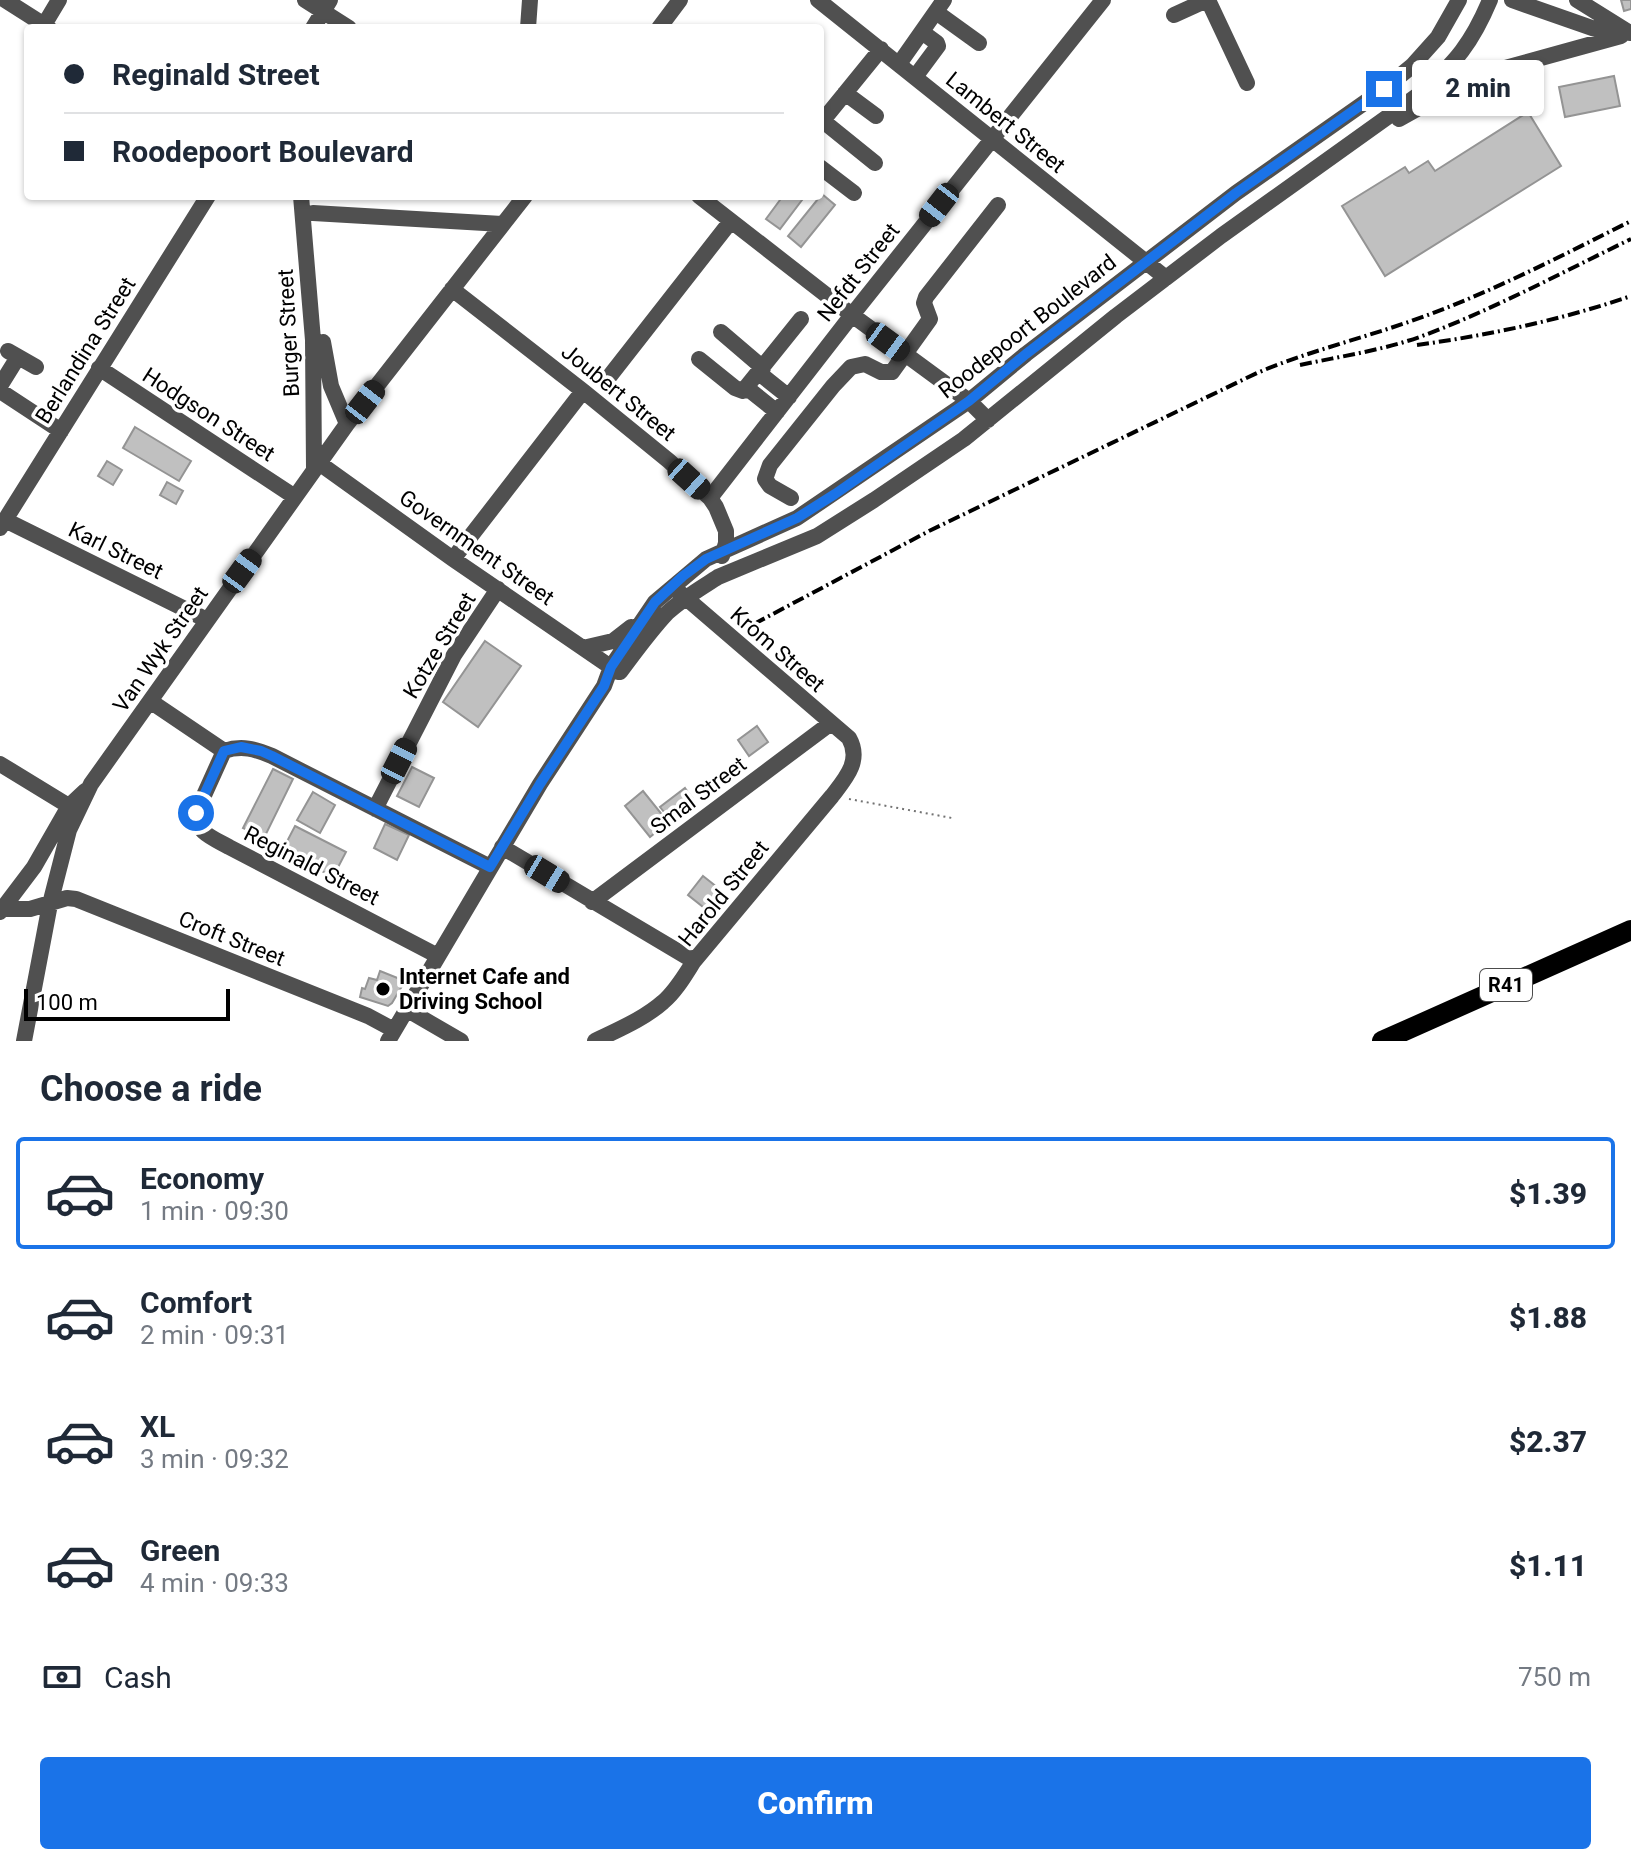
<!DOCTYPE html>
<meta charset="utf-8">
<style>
body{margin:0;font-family:Roboto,sans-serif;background:#f2f2f3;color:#1f2937;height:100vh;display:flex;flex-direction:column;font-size:30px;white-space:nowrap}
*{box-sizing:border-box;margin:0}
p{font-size:26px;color:#747a83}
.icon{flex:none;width:44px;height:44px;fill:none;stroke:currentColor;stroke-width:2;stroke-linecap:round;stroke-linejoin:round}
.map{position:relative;height:1041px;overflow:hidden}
.panel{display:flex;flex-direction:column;background:#fff;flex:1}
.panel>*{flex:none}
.top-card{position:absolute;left:24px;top:24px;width:800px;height:176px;border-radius:8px;box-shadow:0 2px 6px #0004;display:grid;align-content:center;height:176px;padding:0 40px;background:#fff}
.scale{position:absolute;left:24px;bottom:20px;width:206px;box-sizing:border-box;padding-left:8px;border:4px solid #000;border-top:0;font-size:22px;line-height:28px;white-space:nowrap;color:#000;-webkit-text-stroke:6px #fff;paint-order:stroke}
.end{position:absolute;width:36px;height:36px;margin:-18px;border:10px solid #1a73e8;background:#fff;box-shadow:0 0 0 4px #fff}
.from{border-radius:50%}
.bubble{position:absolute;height:56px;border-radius:8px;background:#fff;box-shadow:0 2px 6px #0004;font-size:26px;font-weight:800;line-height:56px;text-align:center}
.car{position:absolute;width:24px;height:48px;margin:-24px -12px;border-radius:10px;box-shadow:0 0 6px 2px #0007;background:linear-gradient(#222 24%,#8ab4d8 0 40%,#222 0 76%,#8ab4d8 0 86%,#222 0)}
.top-card b{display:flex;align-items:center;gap:28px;height:76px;font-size:30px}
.top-card b+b{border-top:2px solid #e0e1e3}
.top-card i{width:20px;height:20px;background:#1f2937}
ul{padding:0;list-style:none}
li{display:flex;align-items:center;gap:24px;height:112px;margin:0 16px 12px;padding:0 24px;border:4px solid transparent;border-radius:8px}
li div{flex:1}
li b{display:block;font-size:30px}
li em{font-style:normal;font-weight:800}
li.current{border-color:#1a73e8}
li>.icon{width:72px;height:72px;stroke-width:1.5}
h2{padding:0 40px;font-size:36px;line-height:96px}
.pay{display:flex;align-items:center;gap:20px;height:88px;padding:0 40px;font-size:30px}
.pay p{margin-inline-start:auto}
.cta{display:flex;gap:16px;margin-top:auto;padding:16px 40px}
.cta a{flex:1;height:92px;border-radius:8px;background:#1a73e8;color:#fff;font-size:32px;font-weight:800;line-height:92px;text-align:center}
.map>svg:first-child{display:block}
</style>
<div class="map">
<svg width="1631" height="1041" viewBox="0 0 1631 1041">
<rect width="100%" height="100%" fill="#fff"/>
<!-- building -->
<path fill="#c0c0c0" stroke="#949494" stroke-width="2" d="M1621,0H1631V9L1624,11Z
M1614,76L1620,106L1565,117L1559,87Z
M1528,112L1561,166L1385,276L1342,206L1405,167L1409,173L1428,161L1435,171Z
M822,194L835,205L801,247L788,236Z
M783,196H805L780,229L766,219Z
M135,427L191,461L179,481L123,448Z
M107,461L122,470L113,485L98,476Z
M167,482L183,491L176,504L160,495Z
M485,641L521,666L478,727L443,702Z
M757,726L768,742L749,756L738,740Z
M412,767L434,778L419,807L397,796Z
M273,769L293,779L264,838L243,828Z
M685,788L693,799L668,817L660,807Z
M643,791L668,822L650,837L625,806Z
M313,792L335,805L320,833L297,820Z
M385,824L409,835L397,860L374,848Z
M295,826L346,852L333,877L282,851Z
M703,876L727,895L712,914L688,895Z
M380,971L405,981L392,1003L388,1006L360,997L362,988L365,989L369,978L377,980Z"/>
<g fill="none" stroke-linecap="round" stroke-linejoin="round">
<!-- path -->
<path stroke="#727272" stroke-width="2" stroke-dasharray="2 4" stroke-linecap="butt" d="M849,799L952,818"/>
<!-- minor -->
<path stroke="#505050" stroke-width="16" d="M5,0L49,28
M305,0L349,28
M818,0L1166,278
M1208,0L1247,83
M1512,0L1592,28L1618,35
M1577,0L1630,33
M936,12L979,43
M1174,15L1207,0
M44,25L59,0
M313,28L330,0
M528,28L530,0
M659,28L680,0
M899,64L944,0
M915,77L938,46L937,43L922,32
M845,93L876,116
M1399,119L1476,76L1621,36
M823,121L875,163
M820,124L881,49
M820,167L854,193
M301,196L313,340L314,469
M699,196L852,315L969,401L988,420
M313,213L502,224
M452,289L583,391L669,461L710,498L716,507L726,531V543L722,556
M721,332L763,368
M323,342L331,386L347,424
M8,351L36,367
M699,359L735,388L743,391L801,319
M99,368L295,497
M759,373L789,397
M609,377L731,221
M0,386L18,357
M747,388L777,412
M0,391L61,431
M319,463L453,559L618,672
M710,498L852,315L1103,0
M791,498L770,486L765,479L770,465L833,386L851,367L865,364L881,372H892L930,319L924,303L926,297L998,205
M5,520L207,620
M0,528L208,196
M453,559L583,391
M583,648L613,641L631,627
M620,672C635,652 650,631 667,613C682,599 701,588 718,577L817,536L874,500L964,439L1116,316L1221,236L1421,93C1456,62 1472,43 1490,0
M150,701L224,751
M224,751L196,813C194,832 215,839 229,847L438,956
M224,751C242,745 255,749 272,756L490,867
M0,764L77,811
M375,809L454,655L498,589
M502,847L694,961
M592,902L831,723
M0,909H30L67,898L76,899L368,1016L394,1030
M0,912L34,867L69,806L85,791
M406,1009L461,1041
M24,1041L50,904L69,830L91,784L347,424L525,196
M388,1041L540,784L604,686L611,667L655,602L706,559L797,518L969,401L1026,354L1236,193L1384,89L1412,66L1438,37L1459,0
M595,1041C617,1030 644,1019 663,1002C676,991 685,975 694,961L832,796C845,779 862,761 849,738L679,592"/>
<!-- major -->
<path stroke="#000" stroke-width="20" d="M1382,1041L1631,930"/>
<!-- rail -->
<path stroke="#000" stroke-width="4" stroke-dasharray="12 4 2 4" stroke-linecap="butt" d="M1417,345C1490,335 1561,320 1631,296
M1300,365C1342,356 1385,350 1425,335C1496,308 1563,272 1631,239
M754,624L929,531L1257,373C1311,350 1369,337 1425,316C1496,290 1563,255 1631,221"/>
</g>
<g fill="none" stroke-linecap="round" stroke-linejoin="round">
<!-- route -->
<path stroke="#1a73e8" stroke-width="10" d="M196,813L224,751L241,747L261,751L272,756L490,867L540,784L604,686L611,667L655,602L683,576L706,559L797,518L835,494L969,401L1026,354L1236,193L1384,89"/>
</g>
<!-- markers -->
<circle fill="#000" stroke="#fff" stroke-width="3" cx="383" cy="989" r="8"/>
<g text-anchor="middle" stroke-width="7" stroke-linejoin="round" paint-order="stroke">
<!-- shield labels -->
<rect fill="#fff" stroke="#4c4c4c" stroke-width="2" x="1480" y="969" width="52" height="32" rx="6"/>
<g font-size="20" font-weight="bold" fill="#000">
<text x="1506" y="992">R41</text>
</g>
<!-- street labels -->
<g font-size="22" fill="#000" stroke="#fff">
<text transform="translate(1006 122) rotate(39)" y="8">Lambert Street</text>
<text transform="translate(858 272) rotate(-52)" y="8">Nefdt Street</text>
<text transform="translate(1027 326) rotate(-38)" y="8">Roodepoort Boulevard</text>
<text transform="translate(288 333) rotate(-93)" y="8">Burger Street</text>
<text transform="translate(85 350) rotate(-58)" y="8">Berlandina Street</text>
<text transform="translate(619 392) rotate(39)" y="8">Joubert Street</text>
<text transform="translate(209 414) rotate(33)" y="8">Hodgson Street</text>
<text transform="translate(477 547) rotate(35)" y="8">Government Street</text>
<text transform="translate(116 550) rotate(26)" y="8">Karl Street</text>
<text transform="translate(439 645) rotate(-59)" y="8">Kotze Street</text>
<text transform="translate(160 649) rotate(-55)" y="8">Van Wyk Street</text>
<text transform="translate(778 649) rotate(41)" y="8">Krom Street</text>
<text transform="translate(698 795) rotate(-37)" y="8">Smal Street</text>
<text transform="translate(312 865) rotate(27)" y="8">Reginald Street</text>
<text transform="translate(723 893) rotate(-51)" y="8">Harold Street</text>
<text transform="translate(232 938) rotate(22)" y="8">Croft Street</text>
</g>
<!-- poi labels -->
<g font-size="22" font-weight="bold" fill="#000" stroke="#fff" text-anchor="start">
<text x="399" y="984">Internet Cafe and<tspan x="399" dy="25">Driving School</tspan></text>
</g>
</g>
</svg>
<div class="scale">100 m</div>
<i class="end from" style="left:196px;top:813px"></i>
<i class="end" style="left:1384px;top:89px"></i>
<div class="bubble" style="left:1412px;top:60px;width:132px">2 min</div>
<i class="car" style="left:939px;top:205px;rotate:218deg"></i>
<i class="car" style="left:888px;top:342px;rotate:126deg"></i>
<i class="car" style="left:365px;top:402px;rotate:38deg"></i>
<i class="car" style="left:689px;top:479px;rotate:132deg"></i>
<i class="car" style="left:242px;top:571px;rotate:36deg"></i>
<i class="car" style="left:399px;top:761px;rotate:27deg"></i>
<i class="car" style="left:547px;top:874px;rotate:121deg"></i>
<div class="top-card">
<b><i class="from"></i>Reginald Street</b>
<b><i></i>Roodepoort Boulevard</b>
</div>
</div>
<section class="panel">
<h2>Choose a ride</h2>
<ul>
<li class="current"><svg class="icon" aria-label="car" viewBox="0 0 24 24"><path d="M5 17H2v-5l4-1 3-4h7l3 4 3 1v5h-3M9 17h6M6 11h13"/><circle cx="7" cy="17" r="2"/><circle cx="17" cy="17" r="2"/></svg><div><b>Economy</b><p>1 min · 09:30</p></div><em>$1.39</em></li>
<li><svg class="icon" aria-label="car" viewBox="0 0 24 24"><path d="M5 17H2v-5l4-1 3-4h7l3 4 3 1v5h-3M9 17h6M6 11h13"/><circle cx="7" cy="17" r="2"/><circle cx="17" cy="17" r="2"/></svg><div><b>Comfort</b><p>2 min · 09:31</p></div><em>$1.88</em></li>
<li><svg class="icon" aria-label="car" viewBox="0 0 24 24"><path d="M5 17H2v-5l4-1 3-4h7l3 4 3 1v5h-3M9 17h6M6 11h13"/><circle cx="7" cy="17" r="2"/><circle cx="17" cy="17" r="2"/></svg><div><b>XL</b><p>3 min · 09:32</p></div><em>$2.37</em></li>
<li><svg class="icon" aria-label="car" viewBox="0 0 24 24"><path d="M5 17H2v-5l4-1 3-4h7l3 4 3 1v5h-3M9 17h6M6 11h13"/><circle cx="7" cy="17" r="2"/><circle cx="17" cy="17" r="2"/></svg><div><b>Green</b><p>4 min · 09:33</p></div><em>$1.11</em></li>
</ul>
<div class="pay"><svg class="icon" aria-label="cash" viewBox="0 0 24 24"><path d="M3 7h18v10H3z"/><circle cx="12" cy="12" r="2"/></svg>Cash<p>750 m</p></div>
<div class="cta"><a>Confirm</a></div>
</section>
